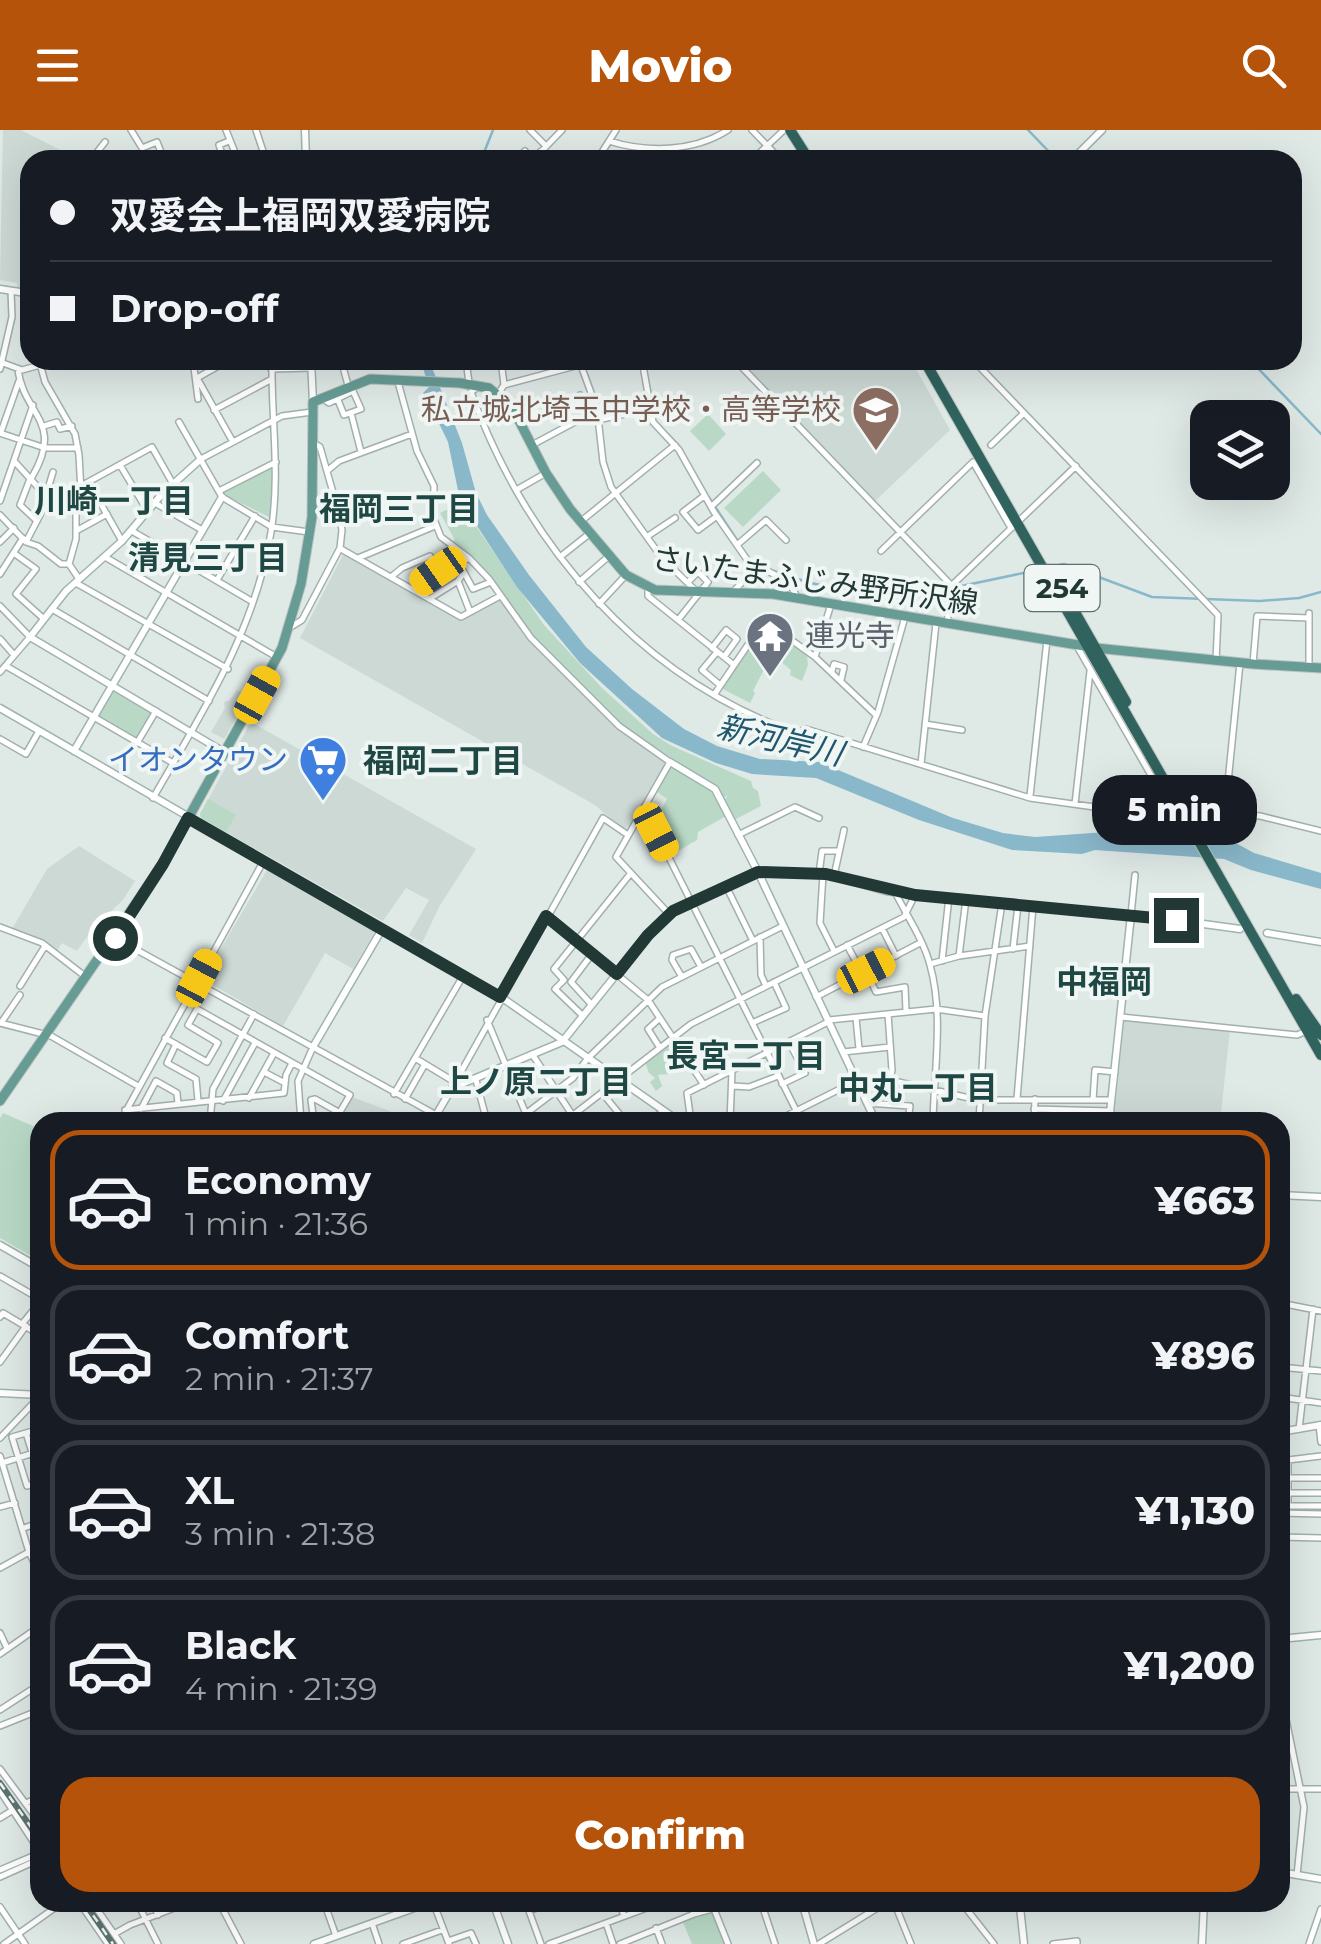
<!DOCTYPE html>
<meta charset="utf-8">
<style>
body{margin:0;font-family:Montserrat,"Noto Sans JP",sans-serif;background:#20242c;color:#f1f3f6;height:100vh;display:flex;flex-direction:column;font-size:38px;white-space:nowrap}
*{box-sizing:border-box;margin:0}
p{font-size:32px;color:#9ea1a6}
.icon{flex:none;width:55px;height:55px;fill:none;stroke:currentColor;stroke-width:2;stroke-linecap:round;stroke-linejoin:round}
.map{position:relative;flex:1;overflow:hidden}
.panel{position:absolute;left:30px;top:982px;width:1260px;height:800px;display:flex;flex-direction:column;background:#171b24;border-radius:30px;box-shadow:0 10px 40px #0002}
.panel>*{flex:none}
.top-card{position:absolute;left:20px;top:20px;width:1282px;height:220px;border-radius:30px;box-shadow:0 10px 40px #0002;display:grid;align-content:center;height:220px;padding:0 30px;background:#171b24}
.controls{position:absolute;left:1190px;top:270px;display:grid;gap:20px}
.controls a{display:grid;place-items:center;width:100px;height:100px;border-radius:20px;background:#171b24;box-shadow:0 10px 40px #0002;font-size:50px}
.end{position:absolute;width:45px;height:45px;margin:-22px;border:12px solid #213835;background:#fff;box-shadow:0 0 0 5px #fff}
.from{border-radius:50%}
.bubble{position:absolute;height:70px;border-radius:30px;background:#171b24;box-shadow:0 10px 40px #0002;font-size:32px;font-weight:800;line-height:70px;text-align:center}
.car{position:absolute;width:30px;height:60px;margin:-30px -15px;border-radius:12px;box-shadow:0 0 8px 2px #0007;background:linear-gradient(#f5c518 24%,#345 0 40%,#f5c518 0 76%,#345 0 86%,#f5c518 0)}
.top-card b{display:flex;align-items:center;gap:35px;height:95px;font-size:38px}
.top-card b+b{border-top:2px solid #363941}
.top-card i{width:25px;height:25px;background:#f1f3f6}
ul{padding:18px 0 0;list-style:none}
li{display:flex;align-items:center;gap:30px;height:140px;margin:0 20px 15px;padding:0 10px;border:5px solid #363941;border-radius:30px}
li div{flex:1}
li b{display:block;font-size:38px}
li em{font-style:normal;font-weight:800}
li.selected{border-color:#b45309}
li>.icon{width:90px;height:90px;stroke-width:1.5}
.primary-button{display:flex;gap:20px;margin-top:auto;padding:20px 30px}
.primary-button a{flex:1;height:115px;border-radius:30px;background:#b45309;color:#fff;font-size:40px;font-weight:800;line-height:115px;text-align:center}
header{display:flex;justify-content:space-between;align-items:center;height:130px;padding:0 30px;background:#b45309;color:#fff;font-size:45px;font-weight:800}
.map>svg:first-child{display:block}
</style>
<header><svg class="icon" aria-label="menu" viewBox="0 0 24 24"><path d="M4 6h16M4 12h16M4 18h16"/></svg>Movio<svg class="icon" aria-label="search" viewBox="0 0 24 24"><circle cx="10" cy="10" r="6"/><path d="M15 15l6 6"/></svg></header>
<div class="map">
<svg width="1321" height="1814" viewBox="0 0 1321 1814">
<rect width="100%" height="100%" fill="#dfe9e6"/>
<!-- built -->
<path fill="#cdd9d5" d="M3,0H21L80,30H30V153L25,159L17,157V153L0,150Z
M737,230H911L950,300L874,372Z
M344,423L461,488L497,470L502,471L514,489L617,597L667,632L633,694L623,699L595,675L300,508Z
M237,560L249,566L224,609L211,602L225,578L224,572L230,570Z
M251,592L476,719L439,777L422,813L409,805L429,770L406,758L383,791L201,688L200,684Z
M79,716L135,751L123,770L93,798L77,821L62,813L55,824L43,811L12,799L47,739Z
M267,740L375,801L353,839L325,823L283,896L203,849Z
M1124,890L1230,900L1220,992H1114Z
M352,967L387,980L413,992H337Z"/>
<!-- green -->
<path fill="#b9d9c6" d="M708,284L726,304L709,321L690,301Z
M272,335L271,388L225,365L223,362Z
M763,341L781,360L743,397L724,378Z
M460,373L544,495L602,558L653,604L672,616L751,651L753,658L758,661L761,676L734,690L724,671L728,665L723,668L710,653L620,594L530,503L492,449L451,412L455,410L440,383Z
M763,497L770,500L763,514L774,520L753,561L755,563L750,573L721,558Z
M781,513L793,516L807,526L808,535L802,551L790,545L791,540L779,530Z
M112,560L153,582L138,609L97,586Z
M672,636L713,661L726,686L698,702L697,710L671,725L654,693L667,669L656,661Z
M208,669L236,685L226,702L201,688L200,684Z
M671,912L688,933L672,938L668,944L658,945L662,956L656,961L650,952L655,948L649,943L645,932Z
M3,983L40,999V1131L0,1108V988Z
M712,1781L725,1814H692L682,1790Z"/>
<!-- water -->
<path fill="#8ab8cb" d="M416,230H429L462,313L476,363L487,385L529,445L586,517L632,559L684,599L717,616L760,629L819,632L953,688L1003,703L1035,707L1136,700L1184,702L1232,711L1254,723L1321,743V759L1251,740L1224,729L1095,720L1082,724L1012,720L919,690L816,648L752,644L716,633L662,608L580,533L517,457L460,370L448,312L434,283L431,284L429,269L423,263L429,257L422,235Z"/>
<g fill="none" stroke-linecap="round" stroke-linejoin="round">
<!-- stream -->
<path stroke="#8ab8cb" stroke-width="2.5" d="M1028,0L1057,30
M481,30L493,0
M1250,230L1321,304
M668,304L679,316
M708,366L739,413
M1059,435L1064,434L1152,467L1260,471L1299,468L1321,462
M771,440C829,462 882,469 944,460
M952,458L1033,441
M1280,1380H1321"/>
<!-- street casing -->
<g stroke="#a2b0ad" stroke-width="8">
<path id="street" d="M131,0L142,18L157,12L164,30
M226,0L238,30
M256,0L266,30
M530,0L545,15
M752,0L781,30
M609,11C647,23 694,22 728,0
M540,22L552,30
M91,30L105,12
M224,30L219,15L229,11
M335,30L355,25
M517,30L525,21
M533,30L562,0
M597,30L616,0
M752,30L784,0
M26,163L30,197
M39,230L45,252L75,304L79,325L81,362L76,380V409L69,434
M193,230L198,269
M229,230L197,248L233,312
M341,230L348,255
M466,230L469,253
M501,230L504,255
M579,230L597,279L603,332L611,357L662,428L694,459
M642,230L653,292L679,320L714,382L748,431L789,452L797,467
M735,230L952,456
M973,230L1218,485L1216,531
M3,233L22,240L40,235
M0,239L12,187L11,161
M18,239C23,285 65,291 32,347
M271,239L312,238
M398,252L417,321L434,356L433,387L441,407L469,428L489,449L531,508L619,596L670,632L616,727L669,784
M479,256L471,262C526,415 640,548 796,603L806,599L1030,668L1123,681L1172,679
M498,264L504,255L598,230
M580,265L589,287
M323,269L329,273L353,261L361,279L344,285L338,270
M214,280L272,249
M351,283L361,322
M179,292L222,367L272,397L309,402
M44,296L57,292L60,299L72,296
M1,302L19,251
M0,303L45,318H78
M532,315L586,286L602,289L648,279
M991,315L1024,283
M201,329L282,286L312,282
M14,331L46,366
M120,335L147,380
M327,341L339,331L412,304
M30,349L20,375L37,391
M89,353L122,411
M81,356L152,317L173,354
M518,359L546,343
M219,361L276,332
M704,366L683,382L698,400L717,386
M0,371L33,275
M155,373L202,400
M711,377L757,333
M0,385L26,412L38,416L61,434H69L79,449
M580,392L675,315
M76,401L107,384
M132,401L253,472
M648,406L675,388
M0,412L14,398
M26,412L40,385L53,342
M737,415L766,390L786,410
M341,419L461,487L500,466
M881,421L973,332L1011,398
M15,424L36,439L16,464L44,489
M105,427L275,526
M560,427L589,404
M358,428L435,396
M469,428L459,433L473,459L491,452
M464,442L458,451L470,482
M0,444L23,408
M391,447L402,438L430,426L438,441
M217,450L255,386
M579,452L609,426
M76,453L228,539
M648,458V466L734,535
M413,459L445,437
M733,462L756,437
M429,469L458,451
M599,474L626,445
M831,474L815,527L876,585
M0,476L30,507L0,542
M52,479L209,571
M1309,483V538
M678,490L708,452L698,442L688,452
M948,493L947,460L1076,336
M289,498L302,490L340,418L342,400L338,380L320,317L315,314
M783,504L815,527
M0,509L14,525
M712,518L726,500L737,509L724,527
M1078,518L1152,647L1148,680
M717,522L702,540L720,555
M1253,534L1257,486L1309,488
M6,536L173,633
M832,541L834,534L844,537L841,550
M714,565L764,491
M925,594L962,600
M0,609L26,624L39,601
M137,613L156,581
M863,617L878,582L905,487
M921,634L936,493
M1030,666L1047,510
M153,668C202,583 255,501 271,402C280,348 272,294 272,240L266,230
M1075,674L1090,541
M644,678L802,992
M1196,680L1260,686L1321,701
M1225,682L1240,533
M738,705L795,677L819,688
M819,744L822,721H838
M823,744L820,793L834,821
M834,746L844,700
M726,756L753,811
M896,764C907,786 924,811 930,835C944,884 934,942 933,992
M1131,785L1135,745
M547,787L648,870L704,955
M0,797L42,813L86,847
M882,798L896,826
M760,807L761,845L766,856
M115,808L449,992
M847,815L862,843
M1013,819L1018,775
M592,824L571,852L592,875
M959,826L966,769
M942,831L949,767
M930,834L959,826L1030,816
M866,841L876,862L905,857L906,881
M682,847L672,830L673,825L691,819L701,837
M20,856L45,816
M816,867L920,813
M888,884L892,940L890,950
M583,886L555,859L564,850L554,839L631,743
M1121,887L1297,905L1304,902
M660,888L648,899L660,918
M856,888L859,919
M487,890L526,984
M829,890L936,879L985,886
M0,893L51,906L138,956
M1,893L20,865
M752,893L786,878L774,852
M165,908L207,932L218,913L188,895L197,879L350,965L334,992
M176,914L167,933L196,949L198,971
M843,922L890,917
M532,924L577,992
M415,928L453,951
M264,942L285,953
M476,950L487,992
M856,950L885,949L978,970H1110
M782,954L805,943L789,912
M733,956L749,957L778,946
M452,958L603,688L628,705
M394,964L463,846
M603,964L626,992
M249,968L274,923
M405,969L425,934
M1017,969L1033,776
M1093,970L1095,940L1115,942
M223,971L255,913
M867,973L910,976L908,992
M899,975L904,954
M141,979L156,951L177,963L178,974
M1034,979L1111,981
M125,980L284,963L286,945L292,933
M120,992L263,732
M210,992L213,959L254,884
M251,992L285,988L286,992
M301,992L298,951L313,917
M314,992L311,970L315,969L340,983
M515,992L573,948L588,928L662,857L783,796
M564,992L691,894L904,787L915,765
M646,992L663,982
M691,992L687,963L828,892
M730,992L732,941
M774,992L856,951
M979,992L985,886L1002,773
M1034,992L1035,969
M0,1146L40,1169
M1280,1173L1321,1181
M0,1187L3,1183L40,1205
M22,1194L40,1172
M0,1232L26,1196
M1280,1237L1321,1241
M1280,1267L1321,1273
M1319,1295L1321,1312
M40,1299L12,1307L27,1356L40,1352
M1299,1299L1313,1179
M26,1303L40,1348
M0,1308L40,1266
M0,1326L29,1422L40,1445
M1280,1331L1321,1326
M2,1333L40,1321
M1289,1348H1321
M1288,1363H1321
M1280,1376H1321
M1288,1376V1331
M0,1377L15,1373
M1280,1383L1321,1384
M24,1398L38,1393L40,1398
M1280,1407L1321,1408
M0,1438L29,1422
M0,1503L7,1518
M0,1524L40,1496
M1280,1560L1304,1677L1297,1745
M0,1580L40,1554
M0,1596L40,1580
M0,1639L40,1693
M1280,1659H1321
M0,1661L40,1722
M26,1673L40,1667
M0,1688L13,1680
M0,1740L40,1723
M0,1747L40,1729
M79,1772L108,1814
M92,1772L121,1814
M137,1772L158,1814
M152,1772L158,1785
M219,1772L241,1814
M324,1772L336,1806
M433,1772L449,1814
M619,1772L624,1786
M690,1772L694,1784
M761,1772L775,1814
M894,1772L911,1814
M961,1772L994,1814
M0,1777L25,1814
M714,1779L728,1814
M372,1793L379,1814
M606,1793L613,1814
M656,1798L662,1814
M114,1804L130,1795L190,1772
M448,1811L471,1803L476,1814
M4,1814L63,1772
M403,1814L442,1800
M541,1814L529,1781L552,1772
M549,1814L663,1772
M620,1814L694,1784L738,1772
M819,1814L887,1772
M1053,1814L1077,1811V1814
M1309,1814L1321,1779"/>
</g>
<!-- secondary casing -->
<g stroke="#9fb4af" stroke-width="9">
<path id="secondary" d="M305,0L306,30
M1072,30L1102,0
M0,159L26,163L30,160
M311,230L313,272
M201,329L162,364L122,411L66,461L30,507L224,622
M0,578L501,867L680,992
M74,621L222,367
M670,632L715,659L758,742L876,992
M1267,803L1321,812
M313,917L382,799
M432,992L452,958L562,912L648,805L673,781L691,772L758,742L826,744L886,761L915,765L1160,788L1240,799
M1109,992L1131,785
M1280,1065L1321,1067
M0,1115L40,1138
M0,1263L40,1265
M1280,1302L1321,1295
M1280,1509L1321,1505
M1280,1742L1321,1749
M493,1772L508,1814
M802,1772L814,1814
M1023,1772L1020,1777L1024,1814
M314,1814L431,1772
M1202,1814L1204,1772"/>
</g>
<!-- primary casing -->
<g stroke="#bcc3c2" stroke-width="11">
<path id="primary" d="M0,971L163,734L282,518L301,454L312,387L313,272L370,249L460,253L489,258L512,277L546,343L570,379L626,445L655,460L773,464L1096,518L1253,534L1321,538"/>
</g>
<!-- highway casing -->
<g stroke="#bcc3c2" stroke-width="12">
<path id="highway" d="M790,0L809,30
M924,230L1321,925
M1063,461L1126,572
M1296,869L1321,905"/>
</g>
<!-- street -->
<use href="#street" stroke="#fff" stroke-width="5"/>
<!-- secondary -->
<use href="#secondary" stroke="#fff" stroke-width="6"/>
<!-- primary -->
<use href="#primary" stroke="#679c95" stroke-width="9"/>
<!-- highway -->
<use href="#highway" stroke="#30625e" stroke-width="10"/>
<!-- rail casing -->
<g stroke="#5c7470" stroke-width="6">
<path id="rail" d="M0,1653L40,1710
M84,1772L113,1814"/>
</g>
<!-- rail -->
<use href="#rail" stroke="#eff6f4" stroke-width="2.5" stroke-dasharray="8" stroke-linecap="butt"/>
</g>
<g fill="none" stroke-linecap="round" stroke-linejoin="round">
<!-- route -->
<path stroke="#213835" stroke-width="12" d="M115,808L163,734L188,688L500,867L546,786L617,844L648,805L673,781L758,742L826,744L915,765L1176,790"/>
</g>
<!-- icons -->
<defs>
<g id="school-pin" transform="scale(2.5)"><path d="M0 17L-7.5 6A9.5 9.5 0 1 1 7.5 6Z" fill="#8d6e63" stroke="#eff6f4"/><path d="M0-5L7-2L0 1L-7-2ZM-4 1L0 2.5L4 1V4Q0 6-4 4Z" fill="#fff"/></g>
<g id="temple-pin" transform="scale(2.5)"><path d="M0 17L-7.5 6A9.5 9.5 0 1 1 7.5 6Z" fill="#6b7280" stroke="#eff6f4"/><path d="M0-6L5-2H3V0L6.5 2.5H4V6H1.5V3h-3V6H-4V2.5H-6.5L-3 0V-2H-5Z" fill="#fff"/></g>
<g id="supermarket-pin" transform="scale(2.5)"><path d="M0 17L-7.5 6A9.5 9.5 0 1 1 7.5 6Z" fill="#3f7fe0" stroke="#eff6f4"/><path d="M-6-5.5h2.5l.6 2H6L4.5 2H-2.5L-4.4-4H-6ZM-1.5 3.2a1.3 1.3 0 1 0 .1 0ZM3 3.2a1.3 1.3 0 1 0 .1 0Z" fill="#fff"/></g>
</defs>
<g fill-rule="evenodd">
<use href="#school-pin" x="876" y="280"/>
<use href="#temple-pin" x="770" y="506"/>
<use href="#supermarket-pin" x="323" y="630"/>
</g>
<g text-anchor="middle" stroke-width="8" stroke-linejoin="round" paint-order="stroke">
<!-- shield labels -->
<rect fill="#eff6f4" stroke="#5f716e" stroke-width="2.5" x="1024.5" y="435" width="75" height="46" rx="8"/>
<g font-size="28" font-weight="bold" fill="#213835">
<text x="1062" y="468">254</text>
</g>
<!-- education labels -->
<g font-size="30" fill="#785e54" stroke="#eff6f4" text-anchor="end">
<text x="841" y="290">私立城北埼玉中学校・高等学校</text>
</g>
<!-- street labels -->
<g font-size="30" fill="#213835" stroke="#eff6f4">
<text transform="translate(815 451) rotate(8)" y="10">さいたまふじみ野所沢線</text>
</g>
<!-- worship labels -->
<g font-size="30" fill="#5b616d" stroke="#eff6f4" text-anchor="start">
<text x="805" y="516">連光寺</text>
</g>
<!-- shop labels -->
<g font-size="30" fill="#366cbe" stroke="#eff6f4" text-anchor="end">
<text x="288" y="640">イオンタウン</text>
</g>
<!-- neighbourhood labels -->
<g font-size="32" font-weight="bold" fill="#1f4844" stroke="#eff6f4">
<text x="114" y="382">川崎一丁目</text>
<text x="399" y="390">福岡三丁目</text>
<text x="208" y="439">清見三丁目</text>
<text x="443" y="642">福岡二丁目</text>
<text x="1104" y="863">中福岡</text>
<text x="746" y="937">長宮二丁目</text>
<text x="536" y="963">上ノ原二丁目</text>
<text x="918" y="969">中丸一丁目</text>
</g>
<!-- water labels -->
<g font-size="32" font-style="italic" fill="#20576f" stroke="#eff6f4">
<text transform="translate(780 610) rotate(13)" y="11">新河岸川</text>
</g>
</g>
</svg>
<div class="controls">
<a><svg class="icon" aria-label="layers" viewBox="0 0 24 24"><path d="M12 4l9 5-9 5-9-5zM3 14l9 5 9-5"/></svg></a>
</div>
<i class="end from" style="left:115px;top:808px"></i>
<i class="end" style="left:1176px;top:790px"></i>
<div class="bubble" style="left:1092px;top:645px;width:165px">5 min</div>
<i class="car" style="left:438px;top:441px;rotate:235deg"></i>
<i class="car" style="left:257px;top:565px;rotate:29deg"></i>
<i class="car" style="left:656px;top:702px;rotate:153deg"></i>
<i class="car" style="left:866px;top:841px;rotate:63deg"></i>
<i class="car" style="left:199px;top:848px;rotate:28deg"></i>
<div class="top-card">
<b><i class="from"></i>双愛会上福岡双愛病院</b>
<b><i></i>Drop-off</b>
</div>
<section class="panel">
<ul>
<li class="selected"><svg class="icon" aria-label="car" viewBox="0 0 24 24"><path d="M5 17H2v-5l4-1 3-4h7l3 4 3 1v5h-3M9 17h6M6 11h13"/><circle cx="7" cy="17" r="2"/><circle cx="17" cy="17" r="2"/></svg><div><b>Economy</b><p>1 min · 21:36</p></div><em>¥663</em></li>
<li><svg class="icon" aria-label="car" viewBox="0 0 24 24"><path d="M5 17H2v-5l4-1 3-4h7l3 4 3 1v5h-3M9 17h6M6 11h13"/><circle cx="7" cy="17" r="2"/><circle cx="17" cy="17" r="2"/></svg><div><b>Comfort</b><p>2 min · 21:37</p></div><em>¥896</em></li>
<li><svg class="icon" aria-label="car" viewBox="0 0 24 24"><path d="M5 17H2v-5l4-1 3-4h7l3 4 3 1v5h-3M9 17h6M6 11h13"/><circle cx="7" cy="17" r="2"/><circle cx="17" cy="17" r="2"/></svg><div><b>XL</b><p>3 min · 21:38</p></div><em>¥1,130</em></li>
<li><svg class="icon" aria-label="car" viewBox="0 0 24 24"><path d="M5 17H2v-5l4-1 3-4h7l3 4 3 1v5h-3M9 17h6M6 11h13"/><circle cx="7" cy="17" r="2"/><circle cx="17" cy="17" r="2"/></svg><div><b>Black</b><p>4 min · 21:39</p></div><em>¥1,200</em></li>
</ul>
<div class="primary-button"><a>Confirm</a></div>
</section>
</div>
